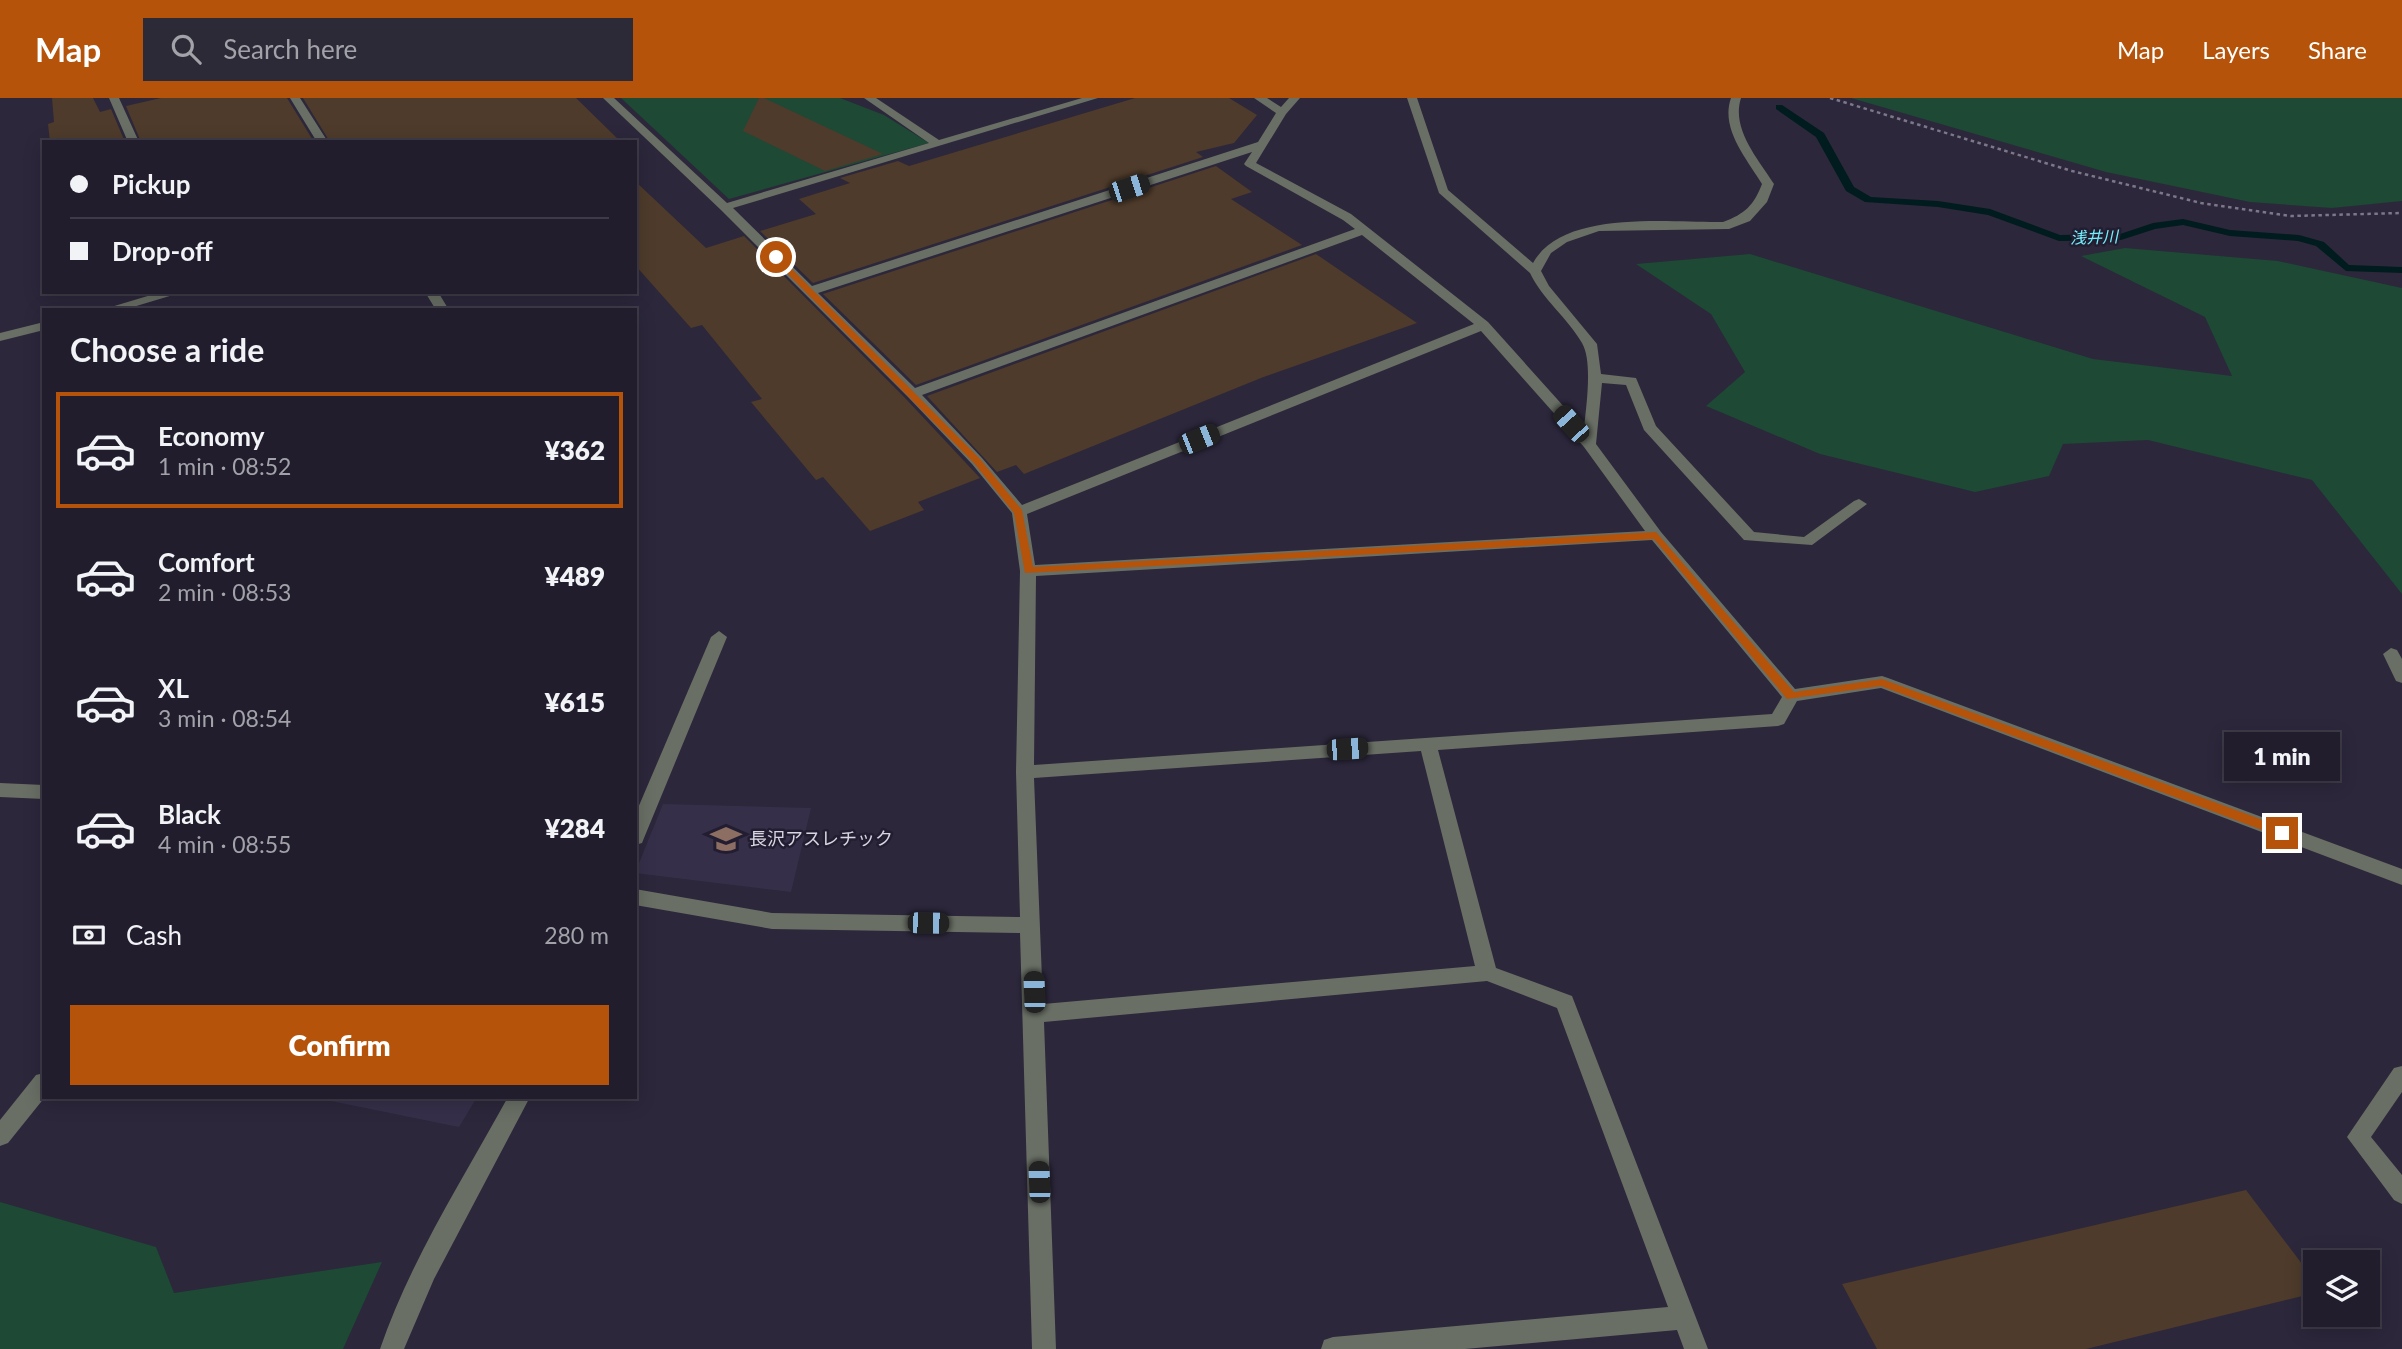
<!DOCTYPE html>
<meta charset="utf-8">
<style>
body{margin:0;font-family:Lato,"Noto Sans JP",sans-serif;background:#2d2a38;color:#f1f3f6;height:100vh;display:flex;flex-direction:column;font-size:26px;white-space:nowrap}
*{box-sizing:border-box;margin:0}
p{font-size:23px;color:#a2a2a9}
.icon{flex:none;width:38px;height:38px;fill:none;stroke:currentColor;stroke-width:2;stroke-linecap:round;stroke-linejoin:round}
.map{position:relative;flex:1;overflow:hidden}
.details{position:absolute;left:42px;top:210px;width:595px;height:791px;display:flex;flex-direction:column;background:#211d2c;border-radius:0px;box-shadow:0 4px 18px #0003,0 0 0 2px #3e3b48}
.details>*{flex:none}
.banner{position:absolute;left:42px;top:42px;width:595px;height:154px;border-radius:0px;box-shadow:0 4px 18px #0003,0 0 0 2px #3e3b48;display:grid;align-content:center;height:154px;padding:0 28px;background:#211d2c}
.tools{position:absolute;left:2303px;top:1152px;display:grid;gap:14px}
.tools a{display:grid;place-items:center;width:77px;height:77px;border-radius:0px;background:#211d2c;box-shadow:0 4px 18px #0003,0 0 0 2px #3e3b48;font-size:35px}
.end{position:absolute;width:32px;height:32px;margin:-16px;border:9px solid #b45309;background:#fff;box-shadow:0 0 0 4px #fff}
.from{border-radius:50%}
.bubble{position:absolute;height:49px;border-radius:0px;background:#211d2c;box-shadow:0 4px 18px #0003,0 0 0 2px #3e3b48;font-size:23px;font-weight:800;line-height:49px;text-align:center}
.car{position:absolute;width:21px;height:42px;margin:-21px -10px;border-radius:9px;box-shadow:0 0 5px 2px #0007;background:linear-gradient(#222 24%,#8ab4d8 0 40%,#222 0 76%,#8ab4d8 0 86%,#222 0)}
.banner b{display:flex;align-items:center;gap:24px;height:66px;font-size:26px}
.banner b+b{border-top:2px solid #3e3b48}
.banner i{width:18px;height:18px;background:#f1f3f6}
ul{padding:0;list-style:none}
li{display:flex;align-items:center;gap:21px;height:116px;margin:0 14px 10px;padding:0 14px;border:4px solid transparent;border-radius:0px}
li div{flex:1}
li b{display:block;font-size:26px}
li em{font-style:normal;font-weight:800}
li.active{border-color:#b45309}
li>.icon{width:63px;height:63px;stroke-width:1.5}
h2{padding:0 28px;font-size:32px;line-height:84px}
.pay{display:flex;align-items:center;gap:18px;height:77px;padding:0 28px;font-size:26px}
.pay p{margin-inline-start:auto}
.cta{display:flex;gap:14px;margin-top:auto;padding:14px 28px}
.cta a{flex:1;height:80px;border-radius:0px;background:#b45309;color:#fff;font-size:28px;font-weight:800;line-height:80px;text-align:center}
header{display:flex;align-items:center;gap:42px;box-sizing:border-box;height:98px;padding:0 35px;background:#b45309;color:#fff}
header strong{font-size:33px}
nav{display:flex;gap:38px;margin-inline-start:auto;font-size:24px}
.search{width:490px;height:63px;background:#2d2a38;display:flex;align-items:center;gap:18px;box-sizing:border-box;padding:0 24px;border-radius:0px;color:#a2a2a9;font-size:26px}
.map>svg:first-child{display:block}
</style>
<header>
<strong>Map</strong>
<div class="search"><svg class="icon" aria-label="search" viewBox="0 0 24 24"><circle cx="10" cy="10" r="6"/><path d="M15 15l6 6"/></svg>Search here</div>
<nav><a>Map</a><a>Layers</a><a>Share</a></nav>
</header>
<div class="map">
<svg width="2402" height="1251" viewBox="0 0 2402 1251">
<rect width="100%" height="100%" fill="#2c273b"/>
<!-- built -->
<path fill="#362f4a" d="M663,706L811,710L791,794L635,775Z
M311,999H477L459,1029Z"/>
<!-- green -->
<path fill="#1d4935" d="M621,0H840L884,17L929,45L729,101Z
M1851,0H2402V103L2332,110L2250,104L2106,74Z
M2125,150L2278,163L2402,190V496L2312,382L2148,342L2063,346L2049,378L1975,394L1820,356L1706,308L1745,274L1711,216L1636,166L1750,156L2093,261L2232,278L2205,219L2081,158Z
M0,1104L156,1149L174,1195L382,1164L343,1251H0Z"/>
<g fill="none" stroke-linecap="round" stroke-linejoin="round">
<!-- stream -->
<path fill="#011c1e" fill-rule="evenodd" d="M1776,7H1782L1824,35L1854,89L1871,99L1938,103L1990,111L2060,137L2120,136L2153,125L2183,121L2230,132L2299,137L2324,144L2349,167L2402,169V175L2346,173L2316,148L2298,143L2230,138L2183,127L2155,131L2121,142L2059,143L1988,117L1938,109L1865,104L1846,93L1816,39L1776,11Z"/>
</g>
<!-- building -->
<path fill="#4e3b2b" d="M52,0H93L100,14L111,11L125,44H50L48,26L54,24Z
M161,0H287L314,44H141L126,8Z
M303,0H576L621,44H330Z
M759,0H764L883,56L825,73L743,33Z
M1135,0H1229L1257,17L1234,45L1196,54L1203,59L813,185L760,133L816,116L799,101L850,85L840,80L898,63L909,68Z
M1216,68L1252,94L1231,101L1302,147L916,287L823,196Z
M635,83L706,150L744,138L906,301L980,380L918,404L924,412L870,433L823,379L816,382L751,304L762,301L702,227L691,230L635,167Z
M1316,156L1417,225L1261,280L1024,376L1016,367L997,374L927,298Z
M2246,1092L2315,1183V1195L2086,1251H1877L1842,1186Z"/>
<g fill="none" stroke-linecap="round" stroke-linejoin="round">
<!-- path -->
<path stroke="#7c7889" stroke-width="2.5" stroke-dasharray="3.5 3.5" stroke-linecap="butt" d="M1830,0L2072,73L2201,105L2291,118L2402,115"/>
<!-- minor -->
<path fill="#696f65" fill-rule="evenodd" d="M109,0H119L139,44H128Z
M290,0H300L328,44H317Z
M603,0H614L727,105L929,45L864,0H876L939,42L1082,0H1098L733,110L812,188L1258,44L1276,15L1254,0H1267L1281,9L1289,0H1300L1286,16L1256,65L1351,116L1488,224L1584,331C1586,309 1593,264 1582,245C1567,219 1543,202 1530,175L1439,95L1407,0H1417L1448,92L1533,165C1563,111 1669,125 1723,124C1745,116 1754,107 1762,86C1747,61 1720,31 1731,0H1741C1731,31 1758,61 1774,86L1767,104L1750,123L1729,131L1599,133L1567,144L1551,155L1541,173L1549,188L1597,246L1601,276L1636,280L1656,328L1754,434L1804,439L1854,403L1859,401L1867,406L1812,447L1744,442L1644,332L1626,287L1602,285L1596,346L1661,434L1795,591L1882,578L1888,580L2402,771V787L1881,590L1797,603L1784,626L1778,628L1438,652L1496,870L1572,898L1708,1251H1684L1677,1232L1465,1251H1321L1324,1242L1333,1239L1668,1209L1557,910L1487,883L1044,924L1056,1251H1032L1020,835L772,831L635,807V791L772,815L1020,819L1016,674L1020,473L1012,415L972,366L908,299L721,112ZM1252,54L1244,66L1246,68L1343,122L1355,131L915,290L818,195ZM1362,137L1474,226L1022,407L982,360L922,297ZM1481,233L1584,349L1645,433L1035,467L1027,416ZM1652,442L1782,599L1772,616L1034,667L1036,478ZM1421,653L1475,868L1043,906L1034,680Z
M161,194H183L123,212H101Z
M425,194H438L449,212H436Z
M44,224V232L0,243V235Z
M719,533L727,539L644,740L642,745L635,747V717L711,539Z
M2391,550L2397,552L2402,561V585L2396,583L2383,556Z
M0,685L44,687V701L0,699Z
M2402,968V994L2371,1039L2402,1077V1106L2394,1102L2347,1039L2394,970Z
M44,975L45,999L8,1045L0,1048V1022L36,977Z
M508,999H530L434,1181L404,1251H380C410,1163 463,1081 508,999Z"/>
</g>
<!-- route -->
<path fill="#b45309" d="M773,157H778L980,361L1022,412L1033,469L1656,434L1794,594L1882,581L2287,731L2288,735L2282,739L2278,738L1881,588L1787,601L1654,441L1025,475L1014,415L974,365L773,161Z"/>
<!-- icons -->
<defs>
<g id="school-bare" transform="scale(2.415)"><path d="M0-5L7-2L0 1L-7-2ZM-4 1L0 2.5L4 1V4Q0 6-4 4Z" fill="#8d6e63" stroke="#231d31" stroke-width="2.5" paint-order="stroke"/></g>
</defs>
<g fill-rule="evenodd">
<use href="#school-bare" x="726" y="741"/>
</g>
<g text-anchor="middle" stroke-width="5" stroke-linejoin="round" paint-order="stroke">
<!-- far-water labels -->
<g font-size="16" font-style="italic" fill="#72f1fd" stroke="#231d31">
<text transform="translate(2094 139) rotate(-2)" y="6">浅井川</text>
</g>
<!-- poi labels -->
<g font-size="18" fill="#d8d5e2" stroke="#231d31" text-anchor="start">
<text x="749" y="747">長沢アスレチック</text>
</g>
</g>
</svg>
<div class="tools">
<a><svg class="icon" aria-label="layers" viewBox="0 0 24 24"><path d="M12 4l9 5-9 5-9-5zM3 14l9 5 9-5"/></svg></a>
</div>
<i class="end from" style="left:776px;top:159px"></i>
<i class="end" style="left:2282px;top:735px"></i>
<div class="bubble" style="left:2224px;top:634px;width:116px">1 min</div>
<i class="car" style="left:1129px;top:90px;rotate:72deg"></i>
<i class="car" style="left:1571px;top:326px;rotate:318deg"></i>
<i class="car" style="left:1199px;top:341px;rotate:68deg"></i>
<i class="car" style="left:1347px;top:651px;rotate:86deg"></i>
<i class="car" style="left:928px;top:825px;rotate:91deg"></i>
<i class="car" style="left:1034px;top:894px;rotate:358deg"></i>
<i class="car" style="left:1039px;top:1084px;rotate:358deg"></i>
<div class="banner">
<b><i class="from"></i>Pickup</b>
<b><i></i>Drop-off</b>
</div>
<section class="details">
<h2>Choose a ride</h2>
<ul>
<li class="active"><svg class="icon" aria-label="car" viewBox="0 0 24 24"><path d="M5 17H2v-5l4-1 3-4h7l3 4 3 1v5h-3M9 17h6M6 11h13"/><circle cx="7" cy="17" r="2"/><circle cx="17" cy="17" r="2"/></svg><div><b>Economy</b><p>1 min · 08:52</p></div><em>¥362</em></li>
<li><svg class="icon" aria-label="car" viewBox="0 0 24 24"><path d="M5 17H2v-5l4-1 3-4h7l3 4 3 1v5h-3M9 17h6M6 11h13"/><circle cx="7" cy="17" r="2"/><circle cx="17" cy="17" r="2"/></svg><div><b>Comfort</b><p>2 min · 08:53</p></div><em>¥489</em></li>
<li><svg class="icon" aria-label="car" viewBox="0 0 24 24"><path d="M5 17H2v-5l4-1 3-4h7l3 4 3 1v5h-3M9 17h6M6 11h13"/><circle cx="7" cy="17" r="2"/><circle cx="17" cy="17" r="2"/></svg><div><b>XL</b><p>3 min · 08:54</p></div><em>¥615</em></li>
<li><svg class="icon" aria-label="car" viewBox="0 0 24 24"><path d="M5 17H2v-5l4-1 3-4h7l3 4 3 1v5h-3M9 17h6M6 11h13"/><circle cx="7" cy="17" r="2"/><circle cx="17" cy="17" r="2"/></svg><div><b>Black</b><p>4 min · 08:55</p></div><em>¥284</em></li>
</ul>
<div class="pay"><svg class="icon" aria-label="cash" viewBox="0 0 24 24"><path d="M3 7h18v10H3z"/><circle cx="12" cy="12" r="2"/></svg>Cash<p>280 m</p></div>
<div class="cta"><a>Confirm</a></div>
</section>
</div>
